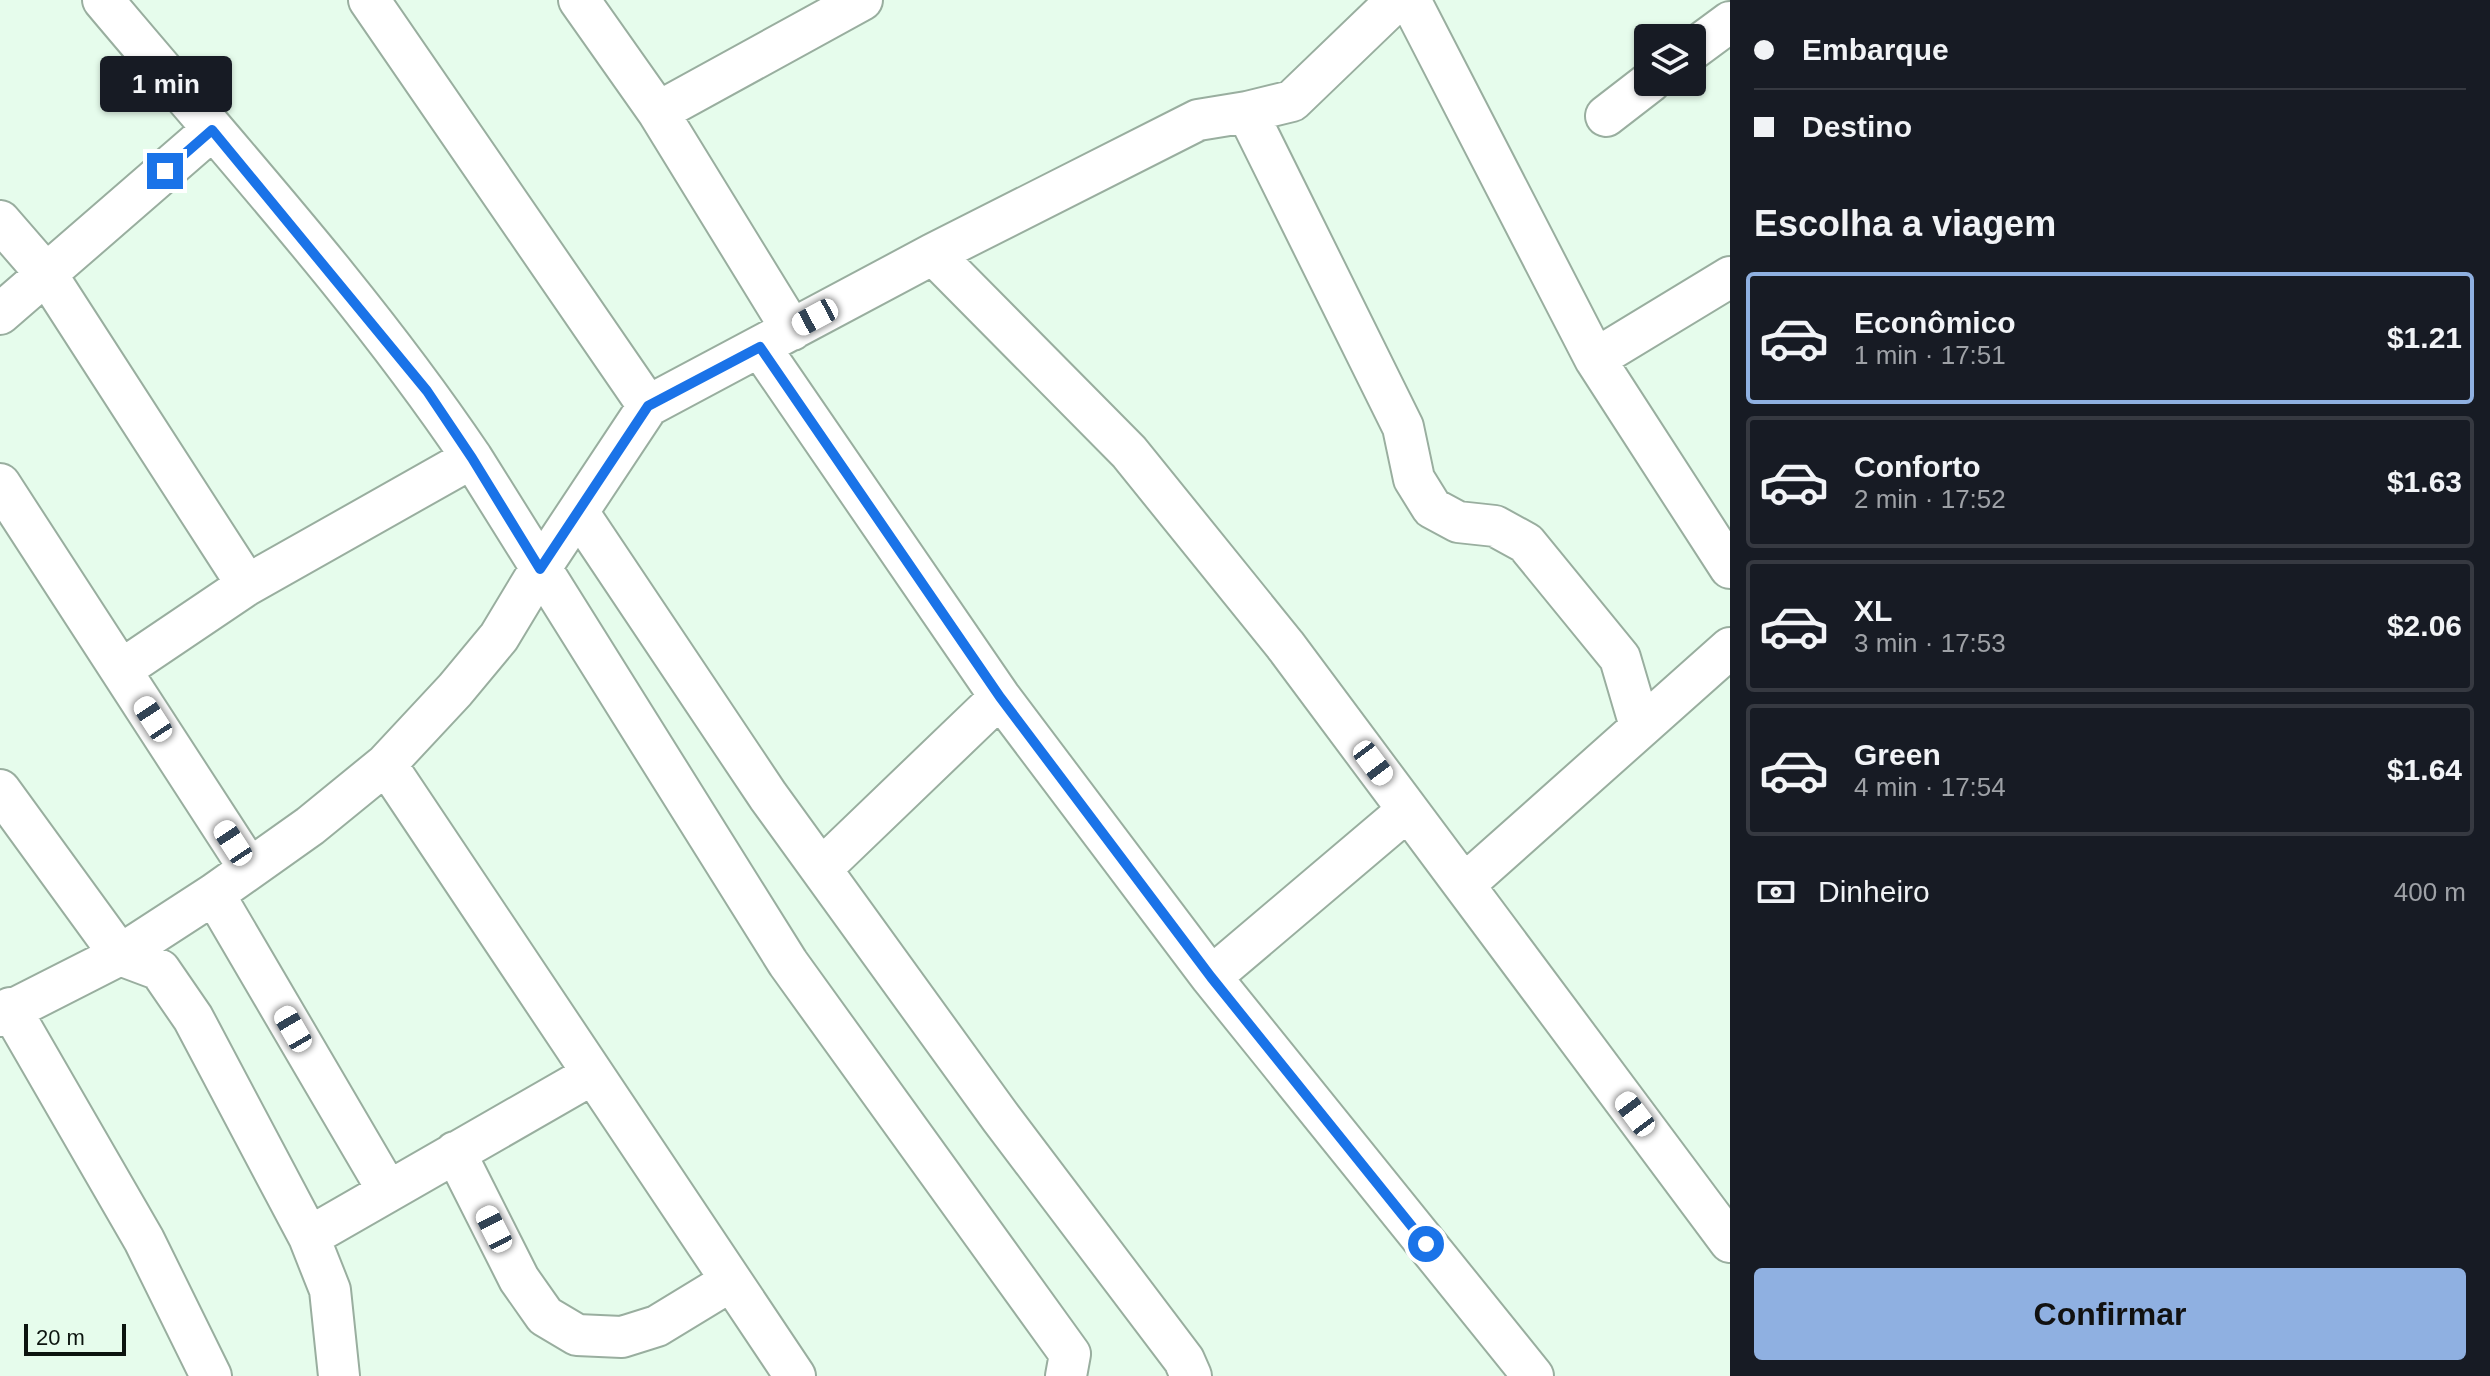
<!DOCTYPE html>
<html lang="pt">
<meta charset="utf-8">
<style>
body{margin:0;font-family:Helvetica,sans-serif;background:#20242c;color:#f1f3f6;height:100vh;display:flex;flex-direction:column;font-size:30px;white-space:nowrap}
*{box-sizing:border-box;margin:0}
p{font-size:26px;color:#9ea1a6}
.icon{flex:none;width:44px;height:44px;fill:none;stroke:currentColor;stroke-width:2;stroke-linecap:round;stroke-linejoin:round}
.map{position:relative;flex:1;overflow:hidden}
.sheet{display:flex;flex-direction:column;background:#171b24;width:760px}
.sheet>*{flex:none}
.banner{display:grid;align-content:center;height:176px;padding:0 24px;background:#171b24}
.controls{position:absolute;left:1634px;top:24px;display:grid;gap:16px}
.controls a{display:grid;place-items:center;width:72px;height:72px;border-radius:8px;background:#171b24;box-shadow:0 2px 6px #0004;font-size:40px}
.scale{position:absolute;left:24px;bottom:20px;width:102px;box-sizing:border-box;padding-left:8px;border:4px solid #0c140f;border-top:0;font-size:22px;line-height:28px;white-space:nowrap;color:#0c140f;-webkit-text-stroke:6px #e6fcec;paint-order:stroke}
.end{position:absolute;width:36px;height:36px;margin:-18px;border:10px solid #1a73e8;background:#fff;box-shadow:0 0 0 4px #fff}
.from{border-radius:50%}
.bubble{position:absolute;height:56px;border-radius:8px;background:#171b24;box-shadow:0 2px 6px #0004;font-size:26px;font-weight:700;line-height:56px;text-align:center}
.car{position:absolute;width:24px;height:48px;margin:-24px -12px;border-radius:10px;box-shadow:0 0 6px 2px #0007;background:linear-gradient(#fff 24%,#345 0 40%,#fff 0 76%,#345 0 86%,#fff 0)}
.banner b{display:flex;align-items:center;gap:28px;height:76px;font-size:30px}
.banner b+b{border-top:2px solid #363941}
.banner i{width:20px;height:20px;background:#f1f3f6}
ul{padding:0;list-style:none}
li{display:flex;align-items:center;gap:24px;height:132px;margin:0 16px 12px;padding:0 8px;border:4px solid #363941;border-radius:8px}
li div{flex:1}
li b{display:block;font-size:30px}
li em{font-style:normal;font-weight:700}
li.current{border-color:#8fb0e1}
li>.icon{width:72px;height:72px;stroke-width:1.5}
h2{padding:0 24px;font-size:36px;line-height:96px}
.pay{display:flex;align-items:center;gap:20px;height:88px;padding:0 24px;font-size:30px}
.pay p{margin-inline-start:auto}
.primary-button{display:flex;gap:16px;margin-top:auto;padding:16px 24px}
.primary-button a{flex:1;height:92px;border-radius:8px;background:#8fb0e1;color:#111;font-size:32px;font-weight:700;line-height:92px;text-align:center}
main{display:flex;flex:1;min-height:0}
.map>svg:first-child{display:block}
</style>
<main>
<div class="map">
<svg width="1730" height="1376" viewBox="0 0 1730 1376">
<rect width="100%" height="100%" fill="#e6fcec"/>
<g fill="none" stroke-linecap="round" stroke-linejoin="round">
<!-- minor casing -->
<g stroke="#99ae9f" stroke-width="44">
<path id="minor" d="M103,0C228,149 363,296 472,458L788,963L1070,1354L1066,1376
M369,0L648,406
M579,0L658,112L792,330
M1410,0L1595,359L1730,568
M1692,50L1730,22
M658,112L862,0
M1247,112L1403,427L1414,479L1432,508L1458,522L1495,526L1526,543L1620,658L1640,726
M1606,116L1650,82
M0,221L47,275L247,585
M933,254L1129,452L1285,645L1730,1242
M0,314L212,130
M760,347L1000,697L1211,977L1533,1376
M1595,359L1730,277
M0,484L249,868
M578,512L768,796L1001,1118L1184,1360L1191,1376
M121,670L247,585L472,458
M386,764L795,1376
M0,790L120,955L160,970L193,1018L309,1237L330,1290L339,1376
M821,869L1000,697
M1465,884L1730,648
M214,894L388,1191
M1211,977L1408,810
M10,1008L144,1240L211,1376
M0,1016L120,955L214,894L310,826L386,764L455,690L499,637L540,569L648,406L933,254L1198,120L1247,112L1292,101L1397,0
M455,1152L519,1279L545,1316L577,1335L622,1337L657,1326L731,1281
M309,1237L593,1074"/>
</g>
<!-- minor -->
<use href="#minor" stroke="#fff" stroke-width="40"/>
</g>
<g fill="none" stroke-linecap="round" stroke-linejoin="round">
<!-- route -->
<path stroke="#1a73e8" stroke-width="10" d="M165,171L212,130L427,391L472,458L540,569L648,406L760,347L1000,697L1211,977L1426,1244"/>
</g>
</svg>
<div class="controls">
<a><svg class="icon" aria-label="layers" viewBox="0 0 24 24"><path d="M12 4l9 5-9 5-9-5zM3 14l9 5 9-5"/></svg></a>
</div>
<div class="scale">20 m</div>
<i class="end from" style="left:1426px;top:1244px"></i>
<i class="end" style="left:165px;top:171px"></i>
<div class="bubble" style="left:100px;top:56px;width:132px">1 min</div>
<i class="car" style="left:815px;top:317px;rotate:242deg"></i>
<i class="car" style="left:153px;top:719px;rotate:327deg"></i>
<i class="car" style="left:1373px;top:763px;rotate:143deg"></i>
<i class="car" style="left:233px;top:843px;rotate:327deg"></i>
<i class="car" style="left:293px;top:1029px;rotate:330deg"></i>
<i class="car" style="left:1635px;top:1114px;rotate:323deg"></i>
<i class="car" style="left:494px;top:1229px;rotate:333deg"></i>
</div>
<section class="sheet">
<div class="banner">
<b><i class="from"></i>Embarque</b>
<b><i></i>Destino</b>
</div>
<h2>Escolha a viagem</h2>
<ul>
<li class="current"><svg class="icon" aria-label="car" viewBox="0 0 24 24"><path d="M5 17H2v-5l4-1 3-4h7l3 4 3 1v5h-3M9 17h6M6 11h13"/><circle cx="7" cy="17" r="2"/><circle cx="17" cy="17" r="2"/></svg><div><b>Econômico</b><p>1 min · 17:51</p></div><em>$1.21</em></li>
<li><svg class="icon" aria-label="car" viewBox="0 0 24 24"><path d="M5 17H2v-5l4-1 3-4h7l3 4 3 1v5h-3M9 17h6M6 11h13"/><circle cx="7" cy="17" r="2"/><circle cx="17" cy="17" r="2"/></svg><div><b>Conforto</b><p>2 min · 17:52</p></div><em>$1.63</em></li>
<li><svg class="icon" aria-label="car" viewBox="0 0 24 24"><path d="M5 17H2v-5l4-1 3-4h7l3 4 3 1v5h-3M9 17h6M6 11h13"/><circle cx="7" cy="17" r="2"/><circle cx="17" cy="17" r="2"/></svg><div><b>XL</b><p>3 min · 17:53</p></div><em>$2.06</em></li>
<li><svg class="icon" aria-label="car" viewBox="0 0 24 24"><path d="M5 17H2v-5l4-1 3-4h7l3 4 3 1v5h-3M9 17h6M6 11h13"/><circle cx="7" cy="17" r="2"/><circle cx="17" cy="17" r="2"/></svg><div><b>Green</b><p>4 min · 17:54</p></div><em>$1.64</em></li>
</ul>
<div class="pay"><svg class="icon" aria-label="cash" viewBox="0 0 24 24"><path d="M3 7h18v10H3z"/><circle cx="12" cy="12" r="2"/></svg>Dinheiro<p>400 m</p></div>
<div class="primary-button"><a>Confirmar</a></div>
</section>
</main>
